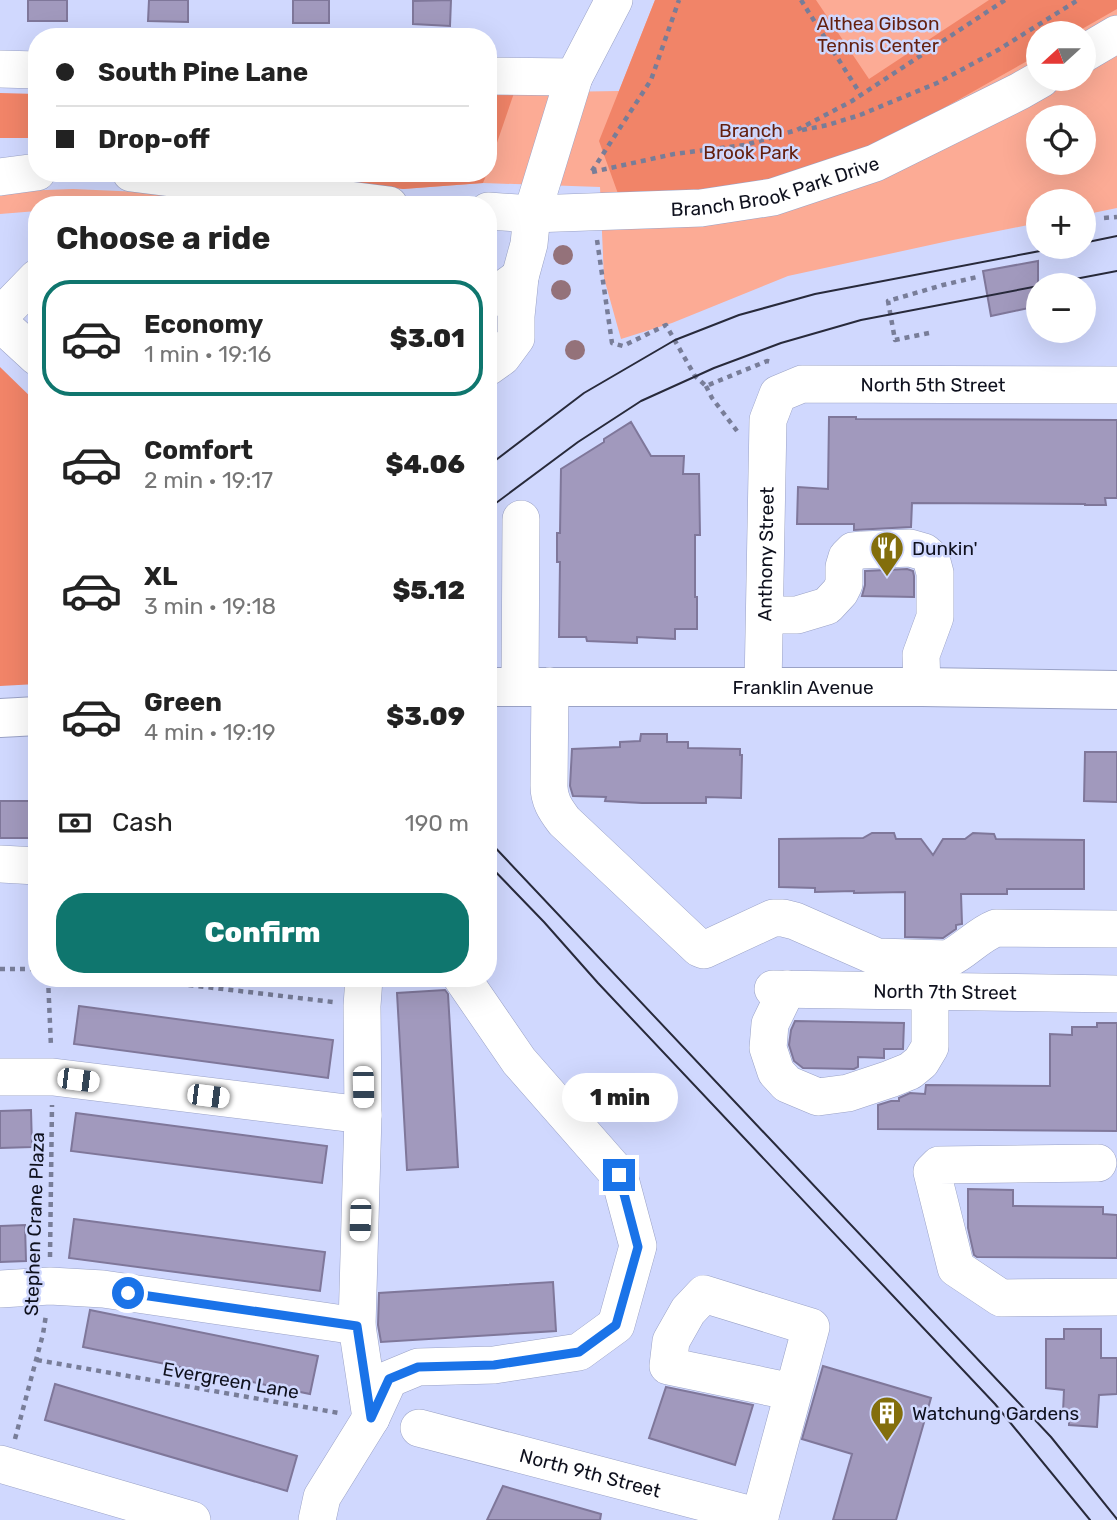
<!DOCTYPE html>
<meta charset="utf-8">
<style>
body{margin:0;font-family:Rubik,sans-serif;background:#f2f2f2;color:#222;height:100vh;display:flex;flex-direction:column;font-size:26px;white-space:nowrap}
*{box-sizing:border-box;margin:0}
p{font-size:23px;color:#767676}
.icon{flex:none;width:38px;height:38px;fill:none;stroke:currentColor;stroke-width:2;stroke-linecap:round;stroke-linejoin:round}
.map{position:relative;flex:1;overflow:hidden}
.panel{position:absolute;left:28px;top:196px;width:469px;height:791px;display:flex;flex-direction:column;background:#fff;border-radius:28px;box-shadow:0 7px 28px #0002}
.panel>*{flex:none}
.banner{position:absolute;left:28px;top:28px;width:469px;height:154px;border-radius:28px;box-shadow:0 7px 28px #0002;display:grid;align-content:center;height:154px;padding:0 28px;background:#fff}
.needle{width:46px;rotate:249deg}
.buttons{position:absolute;left:1026px;top:21px;display:grid;gap:14px}
.buttons a{display:grid;place-items:center;width:70px;height:70px;border-radius:50%;background:#fff;box-shadow:0 7px 28px #0002;font-size:35px}
.end{position:absolute;width:32px;height:32px;margin:-16px;border:9px solid #1a73e8;background:#fff;box-shadow:0 0 0 4px #fff}
.from{border-radius:50%}
.bubble{position:absolute;height:49px;border-radius:24px;background:#fff;box-shadow:0 7px 28px #0002;font-size:23px;font-weight:800;line-height:49px;text-align:center}
.car{position:absolute;width:21px;height:42px;margin:-21px -10px;border-radius:9px;box-shadow:0 0 5px 2px #0007;background:linear-gradient(#fff 24%,#345 0 40%,#fff 0 76%,#345 0 86%,#fff 0)}
.banner b{display:flex;align-items:center;gap:24px;height:66px;font-size:26px}
.banner b+b{border-top:2px solid #e0e0e0}
.banner i{width:18px;height:18px;background:#222}
ul{padding:0;list-style:none}
li{display:flex;align-items:center;gap:21px;height:116px;margin:0 14px 10px;padding:0 14px;border:4px solid transparent;border-radius:28px}
li div{flex:1}
li b{display:block;font-size:26px}
li em{font-style:normal;font-weight:800}
li.selected{border-color:#0f766e}
li>.icon{width:63px;height:63px;stroke-width:1.5}
h2{padding:0 28px;font-size:32px;line-height:84px}
.pay{display:flex;align-items:center;gap:18px;height:77px;padding:0 28px;font-size:26px}
.pay p{margin-inline-start:auto}
.action{display:flex;gap:14px;margin-top:auto;padding:14px 28px}
.action a{flex:1;height:80px;border-radius:28px;background:#0f766e;color:#fff;font-size:28px;font-weight:800;line-height:80px;text-align:center}
.map>svg:first-child{display:block}
</style>
<div class="map">
<svg width="1117" height="1520" viewBox="0 0 1117 1520">
<rect width="100%" height="100%" fill="#d0d8fe"/>
<!-- green -->
<path fill="#fcab95" fill-rule="evenodd" d="M655,0H1117V208L1083,215V201H1038V223L953,240L788,276L672,323L621,339L604,278L600,187L483,183L403,189L283,173H488V93L619,91ZM1038,33H1083V79H1038ZM1038,117H1083V163H1038Z
M73,189L209,195L266,205H37V211L0,214V195L19,191Z"/>
<!-- forest -->
<path fill="#f18468" d="M655,0H816L869,79L989,0H1117V9L1075,33H1038V55L853,159L711,197L621,202L599,141Z
M0,93L37,94V138H0Z
M488,93H514L488,169Z
M283,173H487L483,183L403,189Z
M0,367L37,403V684L0,686Z"/>
<!-- building -->
<path fill="#a199bd" stroke="#7f779a" stroke-width="2" d="M28,0H67V21H28Z
M149,0H188V22L148,21Z
M293,0H329V23H293Z
M451,0L450,26L413,24V1Z
M1038,261V306L991,316L983,271Z
M829,417H856V419L1117,420V498H1105L1106,505H1085V504L912,503L911,527L854,530V524H797L798,487L828,489Z
M631,422L651,456H684L683,474H699L700,535H695V597H697V629H675V639L637,637V643L587,641L586,637H559L560,562H557V533H560L561,469L604,442V439Z
M907,569L913,571L914,576V597L862,596L865,585V571Z
M641,734H667V742H688V748L740,749V755H742L741,798L706,797V803H642L605,801L606,797L573,796L570,786L572,749L620,747V742L640,741Z
M1085,752H1117V802L1084,801Z
M0,801H37V838H0Z
M872,833H894L896,839H921L933,855L943,839H965L973,833L994,834L996,839L1084,840V889H1007V894H961L962,924L956,925V929L943,938L905,937V892L854,893V891L815,892V888L779,887V839L863,838Z
M445,990L448,994L458,1167L407,1170L397,993Z
M79,1006L333,1040L328,1078L74,1044Z
M795,1021L904,1023L903,1049H884V1058L858,1057V1067L854,1069L803,1068L794,1061L789,1045L791,1030Z
M1097,1023H1117V1131L878,1129V1105L891,1101H899V1098L910,1093L925,1094L926,1085L1050,1086V1034L1072,1035V1027H1097Z
M31,1110L32,1147L0,1148V1111Z
M76,1113L327,1146L322,1183L71,1151Z
M968,1189L1013,1190V1206L1103,1207V1214L1117,1215V1258L977,1257L974,1255L968,1228Z
M74,1219L325,1252L320,1291L69,1258Z
M25,1225L26,1261L0,1262V1226Z
M553,1282L556,1331L381,1342L378,1325L379,1293Z
M90,1310L318,1356L310,1394L83,1347Z
M1064,1329H1101V1358H1117V1394L1099,1395L1097,1427L1069,1425V1412H1063L1064,1390L1046,1388V1339H1064Z
M823,1366L931,1398L896,1520H833L852,1454L802,1439Z
M55,1384L297,1456L287,1491L45,1420Z
M666,1387L753,1405L735,1465L649,1438Z
M503,1486L601,1514L600,1520H487Z"/>
<g fill="none" stroke-linecap="round" stroke-linejoin="round">
<!-- minor casing -->
<g stroke="#9aa2c6" stroke-width="38">
<g id="minor">
<path d="M1083,54L1117,34"/>
<path d="M0,69L37,70"/>
<path d="M488,76L574,77"/>
<path d="M131,173L389,205"/>
<path d="M0,177L37,172"/>
<path id="s1" d="M488,211L532,214L701,208L773,197L875,163L1020,91L1041,79"/>
<path d="M488,300L520,277"/>
<path d="M0,316L37,278"/>
<path d="M0,323L37,357"/>
<path d="M488,367L502,357L516,338V316L520,277L529,244L532,214L574,77L614,0"/>
<path d="M765,615H797L827,606L840,592L844,584V567L847,557L853,551L862,550L910,548L924,552L931,558L935,573V617L921,655L922,687"/>
<path d="M550,686L549,786C549,800 555,809 564,821L699,948L704,950L773,918H783L795,921L877,957L948,959C965,951 978,935 996,928L1117,929"/>
<path d="M520,687L521,519"/>
<path id="s2" d="M763,687L768,420L778,394L802,384L1117,385"/>
<path d="M0,864L37,866"/>
<path d="M364,978L362,1006L363,1115L357,1326L371,1418"/>
<path id="s3" d="M773,989L1117,994"/>
<path d="M787,989L770,1024L768,1048L776,1072L787,1084L818,1097L848,1093L890,1079L910,1071L921,1062L930,1047V991"/>
<path d="M0,1077H53L363,1115"/>
<path d="M1098,1163L939,1165L932,1172L956,1268L1001,1298L1117,1297"/>
<path d="M0,1289L50,1286L103,1289L357,1326"/>
<path id="s4" d="M419,1428L760,1517"/>
<path d="M0,1464L192,1520"/>
<path d="M317,1520L322,1497L371,1418L389,1379L418,1367L494,1365L579,1352L616,1325L638,1246L619,1175L519,1061L462,978"/>
<path d="M759,1520L811,1327L704,1294L688,1311L671,1341L668,1366L793,1392"/>
</g>
</g>
<!-- major casing -->
<g stroke="#9aa2c6" stroke-width="40">
<g id="major">
<path id="s5" d="M488,687H922L1117,690"/>
<path d="M0,718L37,716"/>
</g>
</g>
<!-- path -->
<path stroke="#787d98" stroke-width="4.5" stroke-dasharray="5 5" stroke-linecap="butt" d="M801,0L861,95
M802,130L828,125L860,115L937,83L998,50L1078,0
M592,171L651,80L679,0
M592,172L674,154L745,145L797,130L852,101L1005,0
M1104,218L1117,217
M597,240L612,343L623,346L666,325L695,376L706,386L767,361L771,362
M929,333L895,340L888,301L943,285L977,277
M706,386L712,398L737,431
M0,969H37
M48,978L51,1047
M129,978L333,1002
M50,1257L52,1105
M37,1360L339,1413
M15,1439L43,1334L46,1315"/>
<!-- minor -->
<use href="#minor" stroke="#fff" stroke-width="37"/>
<!-- major -->
<use href="#major" stroke="#fff" stroke-width="38"/>
<!-- tram -->
<path stroke="#282a3b" stroke-width="2" d="M1083,243L1117,236
M488,466L584,393L675,340L739,315L815,294L1061,247
M488,509L578,442L641,401L714,368L781,343L861,320L1117,271
M488,840L1051,1437L1117,1519
M488,864L544,922L598,983L995,1404L1090,1520"/>
</g>
<!-- trees -->
<g fill="#94727a">
<circle cx="563" cy="255" r="10"/>
<circle cx="561" cy="290" r="10"/>
<circle cx="575" cy="350" r="10"/>
</g>
<g fill="none" stroke-linecap="round" stroke-linejoin="round">
<!-- route -->
<path stroke="#1a73e8" stroke-width="9" d="M128,1293L357,1326L371,1418L389,1379L418,1367L494,1365L579,1352L616,1325L638,1247L619,1175"/>
</g>
<!-- icons -->
<defs>
<g id="restaurant-pin" transform="scale(1.75)"><path d="M0 17L-7.5 6A9.5 9.5 0 1 1 7.5 6Z" fill="#836e0c" stroke="#d0d8fe"/><path d="M-5-6h1v4h1v-4h1v4h1v-4h1v5L-1.5 .5V6h-2V.5L-5-1ZM5-6V6H3V1.5H1.5Q1.5-4 5-6Z" fill="#fff"/></g>
<g id="building-pin" transform="scale(1.75)"><path d="M0 17L-7.5 6A9.5 9.5 0 1 1 7.5 6Z" fill="#836e0c" stroke="#d0d8fe"/><path d="M-4-6H4V6H1V3H-1V6H-4ZM-2.5-4.3h1.7v1.8h-1.7ZM.8-4.3h1.7v1.8H.8ZM-2.5-1h1.7V.8h-1.7ZM.8-1h1.7V.8H.8Z" fill="#fff"/></g>
</defs>
<g fill-rule="evenodd">
<use href="#restaurant-pin" x="887" y="548"/>
<use href="#building-pin" x="887" y="1413"/>
</g>
<g text-anchor="middle" stroke-width="5" stroke-linejoin="round" paint-order="stroke">
<!-- park labels -->
<g font-size="19" fill="#631f0e" stroke="#d0d8fe">
<text x="878" y="30">Althea Gibson<tspan x="878" dy="22">Tennis Center</tspan></text>
<text x="751" y="137">Branch<tspan x="751" dy="22">Brook Park</tspan></text>
</g>
<!-- street labels -->
<g font-size="19" fill="#0f111e" stroke="#d0d8fe">
<text dy="7" stroke="none"><textPath href="#s1" startOffset="290">Branch Brook Park Drive</textPath></text>
<text dy="7" stroke="none"><textPath href="#s2" startOffset="452">North 5th Street</textPath></text>
<text dy="7" stroke="none"><textPath href="#s2" startOffset="133">Anthony Street</textPath></text>
<text dy="7" stroke="none"><textPath href="#s5" startOffset="315">Franklin Avenue</textPath></text>
<text dy="7" stroke="none"><textPath href="#s3" startOffset="172">North 7th Street</textPath></text>
<text transform="translate(34 1224) rotate(-88)" y="7">Stephen Crane Plaza</text>
<text transform="translate(231 1380) rotate(10)" y="7">Evergreen Lane</text>
<text dy="7" stroke="none"><textPath href="#s4" startOffset="177">North 9th Street</textPath></text>
</g>
<!-- poi labels -->
<g font-size="19" fill="#0f111e" stroke="#d0d8fe" text-anchor="start">
<text x="912" y="555">Dunkin'</text>
<text x="912" y="1420">Watchung Gardens</text>
</g>
</g>
</svg>
<div class="buttons">
<a><svg class="needle" viewBox="-14 -14 28 28"><path d="M0-13l5 13h-10z" fill="#e53935"/><path d="M0 13l5-13h-10z" fill="#767676"/></svg></a>
<a><svg class="icon" aria-label="locate" viewBox="0 0 24 24"><circle cx="12" cy="12" r="6"/><path d="M12 2v4M12 18v4M2 12h4M18 12h4"/></svg></a>
<a>+</a>
<a>−</a>
</div>
<i class="end from" style="left:128px;top:1293px"></i>
<i class="end" style="left:619px;top:1175px"></i>
<div class="bubble" style="left:562px;top:1073px;width:116px">1 min</div>
<i class="car" style="left:78px;top:1080px;rotate:97deg"></i>
<i class="car" style="left:363px;top:1087px;rotate:179deg"></i>
<i class="car" style="left:208px;top:1096px;rotate:97deg"></i>
<i class="car" style="left:360px;top:1220px;rotate:182deg"></i>
<div class="banner">
<b><i class="from"></i>South Pine Lane</b>
<b><i></i>Drop-off</b>
</div>
<section class="panel">
<h2>Choose a ride</h2>
<ul>
<li class="selected"><svg class="icon" aria-label="car" viewBox="0 0 24 24"><path d="M5 17H2v-5l4-1 3-4h7l3 4 3 1v5h-3M9 17h6M6 11h13"/><circle cx="7" cy="17" r="2"/><circle cx="17" cy="17" r="2"/></svg><div><b>Economy</b><p>1 min · 19:16</p></div><em>$3.01</em></li>
<li><svg class="icon" aria-label="car" viewBox="0 0 24 24"><path d="M5 17H2v-5l4-1 3-4h7l3 4 3 1v5h-3M9 17h6M6 11h13"/><circle cx="7" cy="17" r="2"/><circle cx="17" cy="17" r="2"/></svg><div><b>Comfort</b><p>2 min · 19:17</p></div><em>$4.06</em></li>
<li><svg class="icon" aria-label="car" viewBox="0 0 24 24"><path d="M5 17H2v-5l4-1 3-4h7l3 4 3 1v5h-3M9 17h6M6 11h13"/><circle cx="7" cy="17" r="2"/><circle cx="17" cy="17" r="2"/></svg><div><b>XL</b><p>3 min · 19:18</p></div><em>$5.12</em></li>
<li><svg class="icon" aria-label="car" viewBox="0 0 24 24"><path d="M5 17H2v-5l4-1 3-4h7l3 4 3 1v5h-3M9 17h6M6 11h13"/><circle cx="7" cy="17" r="2"/><circle cx="17" cy="17" r="2"/></svg><div><b>Green</b><p>4 min · 19:19</p></div><em>$3.09</em></li>
</ul>
<div class="pay"><svg class="icon" aria-label="cash" viewBox="0 0 24 24"><path d="M3 7h18v10H3z"/><circle cx="12" cy="12" r="2"/></svg>Cash<p>190 m</p></div>
<div class="action"><a>Confirm</a></div>
</section>
</div>
